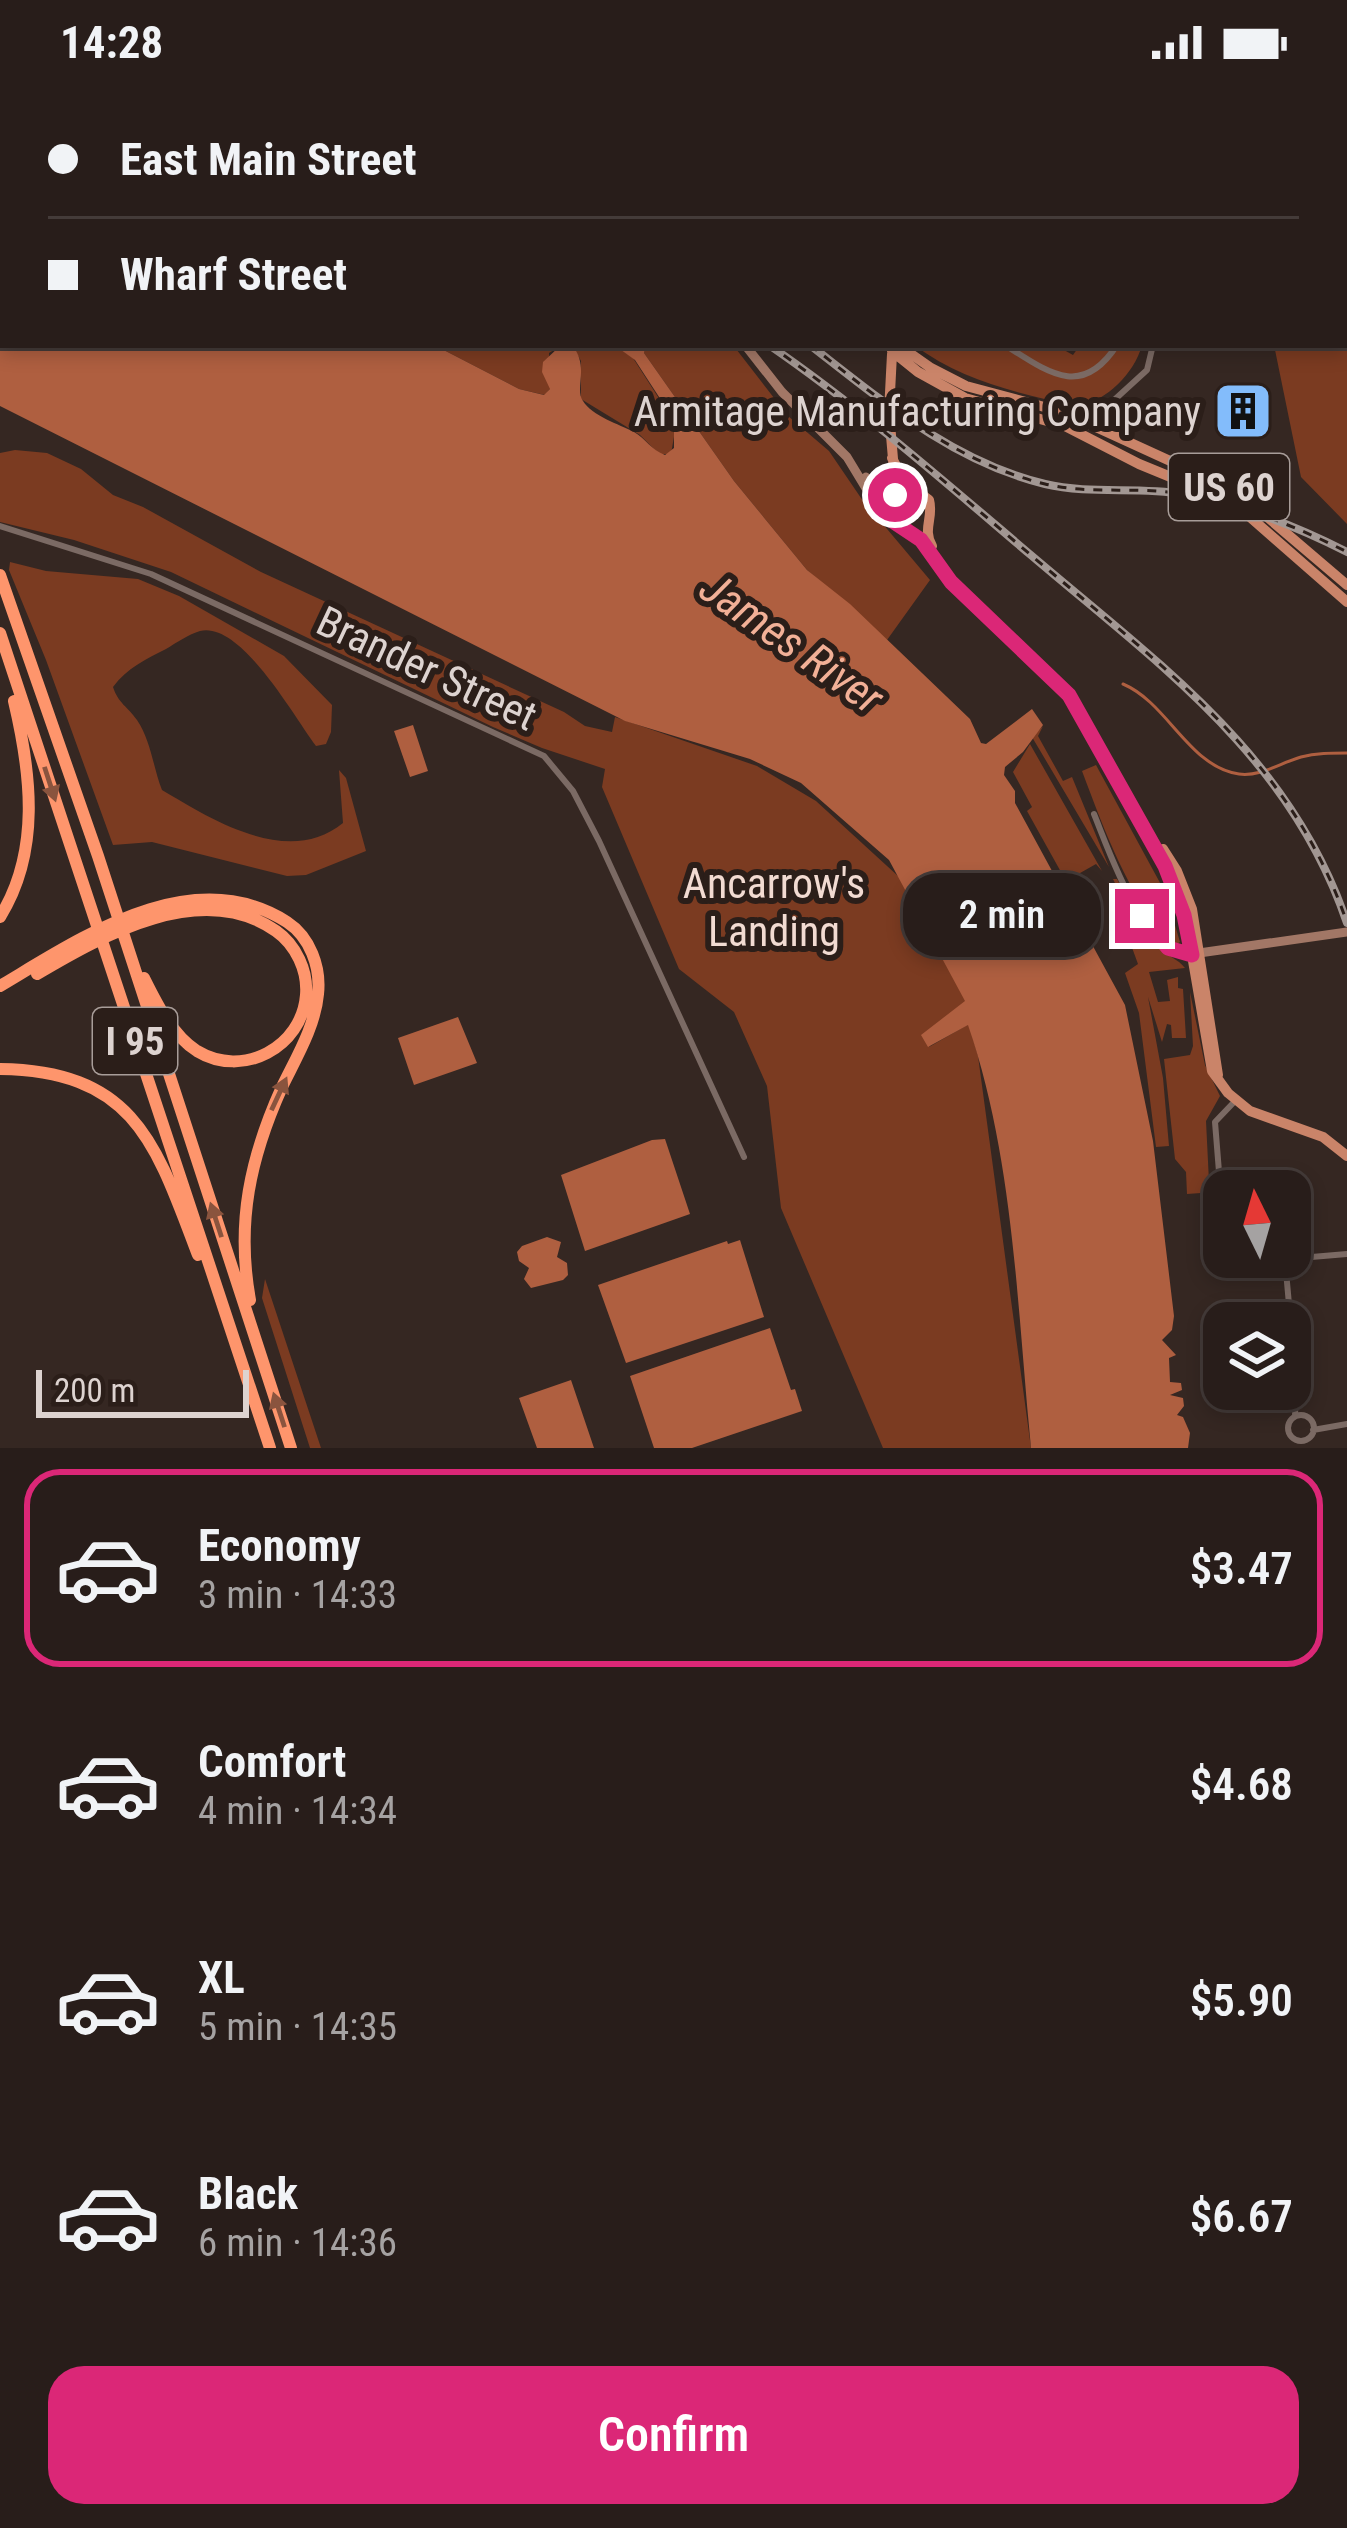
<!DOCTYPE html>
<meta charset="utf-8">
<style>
body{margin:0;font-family:"Roboto Condensed",sans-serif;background:#342a27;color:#f1f3f6;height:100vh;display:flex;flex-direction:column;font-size:45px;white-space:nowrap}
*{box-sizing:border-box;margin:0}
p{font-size:39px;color:#a5a2a2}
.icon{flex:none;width:66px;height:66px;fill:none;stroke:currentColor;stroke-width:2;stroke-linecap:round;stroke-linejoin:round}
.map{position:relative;height:1364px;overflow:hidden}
.panel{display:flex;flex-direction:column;background:#281d1a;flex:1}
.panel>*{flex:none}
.hud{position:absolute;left:0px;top:0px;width:1347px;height:264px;box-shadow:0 6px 18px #0003,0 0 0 3px #443b39;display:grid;align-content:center;height:264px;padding:0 48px;background:#281d1a}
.needle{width:78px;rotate:355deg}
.controls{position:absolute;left:1203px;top:1086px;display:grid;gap:24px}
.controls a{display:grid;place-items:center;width:108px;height:108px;border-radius:24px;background:#281d1a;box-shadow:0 6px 18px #0003,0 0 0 3px #443b39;font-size:60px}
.scale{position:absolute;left:36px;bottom:30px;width:213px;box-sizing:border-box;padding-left:12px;border:6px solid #ddd3d0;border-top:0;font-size:33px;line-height:42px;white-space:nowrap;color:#ddd3d0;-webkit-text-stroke:9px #2b1e19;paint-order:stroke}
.end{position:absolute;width:54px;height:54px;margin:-27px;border:15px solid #db2777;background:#fff;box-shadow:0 0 0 6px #fff}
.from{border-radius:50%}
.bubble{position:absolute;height:84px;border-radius:36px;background:#281d1a;box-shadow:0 6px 18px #0003,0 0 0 3px #443b39;font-size:39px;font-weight:600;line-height:84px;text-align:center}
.hud b{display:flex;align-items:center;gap:42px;height:114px;font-size:45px}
.hud b+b{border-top:3px solid #443b39}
.hud i{width:30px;height:30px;background:#f1f3f6}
ul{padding:21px 0 0;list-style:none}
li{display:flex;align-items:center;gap:36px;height:198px;margin:0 24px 18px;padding:0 24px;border:6px solid transparent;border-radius:36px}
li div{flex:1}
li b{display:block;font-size:45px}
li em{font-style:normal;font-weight:600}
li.on{border-color:#db2777}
li>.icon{width:108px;height:108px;stroke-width:1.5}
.primary-button{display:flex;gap:24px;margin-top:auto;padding:24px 48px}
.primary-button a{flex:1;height:138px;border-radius:36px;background:#db2777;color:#fff;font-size:48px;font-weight:600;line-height:138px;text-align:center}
.status{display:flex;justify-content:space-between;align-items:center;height:84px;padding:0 60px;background:#281d1a;direction:ltr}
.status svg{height:33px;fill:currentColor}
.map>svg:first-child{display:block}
</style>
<div class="status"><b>14:28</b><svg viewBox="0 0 49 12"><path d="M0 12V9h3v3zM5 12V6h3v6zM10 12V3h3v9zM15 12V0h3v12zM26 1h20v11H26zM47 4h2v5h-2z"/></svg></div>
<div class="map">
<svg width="1347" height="1364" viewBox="0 0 1347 1364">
<rect width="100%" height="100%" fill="#352722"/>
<!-- green -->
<path fill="#7b3b21" d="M1347,94V440L1301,393L1274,261H1344Z
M434,261H562L549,269L550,305L545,311L519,305Z
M572,261H614L633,274L676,341L671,370H659L640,351L581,315V277Z
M646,261H733L788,332L829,367L861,414L930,496L887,556L807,486L734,397L644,269Z
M914,261H1055L1073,271L1080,261H1142C1134,290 1107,316 1078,323C1019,309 964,298 914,261Z
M15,366L47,369L81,385L113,411L143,423L261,488L564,628L585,642L612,648L615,633L757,682L816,717L910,803L966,917L929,963L969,940L978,972L1031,1364H883L781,1124L767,1002L734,928L679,885L602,703L605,685L542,664L493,643L171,488L74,456L0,438V369Z
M10,478L46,487L138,495L179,512L284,572L332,621L331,648L326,660L316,662C294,633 241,537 200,547C189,550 176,559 166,565C146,575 127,584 113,603C118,619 128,623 137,636C151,657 153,683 162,706C211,735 288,784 343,739L339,686L346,694L366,767L306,791L287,792L152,758L113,761L46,576L9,486Z
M1043,642L1038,652L1063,697L1072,693L1109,783L1032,653Z
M1030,660L1102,787L1096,780L1066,797L1027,727L1032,723L1013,688Z
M1096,681L1165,808L1180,858L1177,860L1169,859C1127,808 1105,748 1082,687Z
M1113,795H1117C1131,820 1140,845 1161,865C1169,873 1178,875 1185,884L1149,888L1158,918L1170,917L1167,896L1178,893V904L1183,905L1186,954H1172L1171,941L1167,940L1162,958L1148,913L1163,994L1169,1062L1156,1063L1139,929L1125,889L1138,880L1108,798L1134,851L1127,824Z
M1190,908L1205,981L1220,1012L1206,1037L1210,1118H1202L1201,1109L1187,1110L1186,1088L1175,1075L1164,975L1190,971L1193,962Z
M265,1195L321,1364H310L262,1214Z"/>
<!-- water -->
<path fill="#af5f40" d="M0,0L9,3H3V261H434L519,305L544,311L550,305L542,288L543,278L559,263L572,261C590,283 574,304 583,317C592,332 619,340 634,348C646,355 651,366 665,371L674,364V336L635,276L614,261H646L644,269L734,397L807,486L850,520L970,635L981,659L986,660L1032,625L1043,641L1023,668L1005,683L1004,691L1015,707V719L1125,921L1153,1057L1174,1232L1172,1246L1162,1256L1176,1271L1169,1274L1170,1298L1181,1299L1182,1306L1170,1311L1183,1314L1184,1322L1177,1331L1183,1333L1190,1349L1188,1364H1031C1017,1223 1014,1075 968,941L928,963L921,951L965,917L889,776L801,699L750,675L625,637L0,322Z
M413,641L428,687L410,693L394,647Z
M458,933L477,979L414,1001L398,954Z
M665,1055L690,1130L585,1167L561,1091L652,1056Z
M547,1153L561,1158L557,1173L567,1179L568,1191L563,1196L531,1204L524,1195L529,1184L519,1177L517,1168L522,1162Z
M740,1156L764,1233L626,1279L598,1201L727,1157L728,1160Z
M770,1244L791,1306L795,1305L802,1327L692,1364H654L630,1292Z
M571,1296L594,1364H537L519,1314Z"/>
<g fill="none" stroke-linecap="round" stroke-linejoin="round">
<!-- stream -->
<path stroke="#af5f40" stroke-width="3" d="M1123,600C1168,619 1189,683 1239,690C1260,693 1280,679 1301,673C1316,669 1331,669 1347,669"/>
<!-- street -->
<path stroke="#7b6a64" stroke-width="6" d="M526,0L530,3
M883,0L884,3
M917,0L920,3
M940,0L943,3
M1005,0L1010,3
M651,3L653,0
M1029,3L1031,0
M1283,3L1285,0
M1344,66L1347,68
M1005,261C1049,289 1082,315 1117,261
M1089,339L1147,286L1153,261
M0,442L151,490L544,672L573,707L599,757L744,1073
M1094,730C1110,769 1143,869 1191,870
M1224,1150L1215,1038L1236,1016
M1226,1173L1228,1180L1347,1170
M1285,1176L1296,1298L1295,1332
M1288 1344a13 13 0 1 1 26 0a13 13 0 1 1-26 0Z
M1313,1346L1347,1340"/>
<!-- secondary -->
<path stroke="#a27766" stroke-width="9" d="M434,0L438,3
M745,261L782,308L847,373L867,406L890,428
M866,393L877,405L895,411
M1192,870L1347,848"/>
<!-- primary -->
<path stroke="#ca8469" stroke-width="10" d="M763,0L767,3
M892,267L918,288L965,314L1065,342L1139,380L1234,419L1347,518
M892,267L904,265L931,284L966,302L1063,328L1238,408L1347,501
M892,270L889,328L896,410
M892,374L904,397L929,416C934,433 922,445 932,462
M914,404L902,406L893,413L890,425L894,438L918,453L951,498L1069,611L1165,782L1188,848L1212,987L1228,1009L1250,1027L1323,1053L1347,1072
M1163,765L1177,787L1192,825L1218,991"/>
<!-- highway -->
<path stroke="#fe956c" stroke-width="12" d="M0,491L98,772L291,1364
M0,549L270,1364
M0,833C41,767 31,689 14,617
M37,890C103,851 202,795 276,847C296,861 308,887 306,911C302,963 243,995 197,967C172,951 157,920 144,894
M0,902C81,854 192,777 287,838C310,853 321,883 318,910C315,943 296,974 282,1003C250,1074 236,1139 250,1216
M0,985C135,987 156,1060 198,1171"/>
<!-- rail casing -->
<g stroke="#a29793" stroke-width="8">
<path id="rail" d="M268,0L272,3
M394,0L398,3
M769,261C862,325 946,399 1032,472C1160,581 1291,673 1347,839
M810,261C882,317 954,378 1045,400C1091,411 1137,402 1183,410C1239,420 1296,442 1347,468"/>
</g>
<!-- rail -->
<use href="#rail" stroke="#2b1e19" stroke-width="3" stroke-dasharray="9" stroke-linecap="butt"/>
</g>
<!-- one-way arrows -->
<defs><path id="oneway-solid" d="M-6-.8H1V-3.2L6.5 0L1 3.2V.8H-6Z" transform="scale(3)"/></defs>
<g fill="#8a543e">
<use href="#oneway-solid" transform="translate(50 700) rotate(72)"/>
<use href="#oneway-solid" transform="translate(279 1010) rotate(-65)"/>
<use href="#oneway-solid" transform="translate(216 1136) rotate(-108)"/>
<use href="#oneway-solid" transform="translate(279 1326) rotate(-108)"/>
</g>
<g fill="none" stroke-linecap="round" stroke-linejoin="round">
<!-- route -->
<path stroke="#db2777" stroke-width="15" d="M895,411L890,425L894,438L921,456L951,498L1069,611L1165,782L1184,831L1192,871L1168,864L1142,832"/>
</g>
<!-- icons -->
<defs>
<g id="building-square" transform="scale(3)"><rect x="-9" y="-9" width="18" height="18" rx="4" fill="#83bcfb" stroke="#2b1e19"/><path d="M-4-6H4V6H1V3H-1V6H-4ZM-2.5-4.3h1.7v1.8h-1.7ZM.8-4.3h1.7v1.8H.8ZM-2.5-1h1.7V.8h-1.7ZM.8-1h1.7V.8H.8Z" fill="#111"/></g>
</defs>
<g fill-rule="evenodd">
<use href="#building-square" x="1243" y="327"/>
</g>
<g text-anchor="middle" stroke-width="12" stroke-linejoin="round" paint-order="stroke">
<!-- shield labels -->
<g fill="#2b1e19" stroke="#a89d99" stroke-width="3">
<rect x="1169" y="370" width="120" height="66" rx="9"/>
<rect x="93" y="924" width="84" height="66" rx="9"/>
</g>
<g font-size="39" font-weight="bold" fill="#ddd3d0">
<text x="1229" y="417">US 60</text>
<text x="135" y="971">I 95</text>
</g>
<!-- poi labels -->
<g font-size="42" fill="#ddd3d0" stroke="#2b1e19" text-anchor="end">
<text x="1201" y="342">Armitage Manufacturing Company</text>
</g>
<!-- street labels -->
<g font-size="42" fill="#ddd3d0" stroke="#2b1e19">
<text transform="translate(427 584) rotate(25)" y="15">Brander Street</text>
</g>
<!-- park labels -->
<g font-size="42" fill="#f2dbd2" stroke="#2b1e19">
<text x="774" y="814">Ancarrow's<tspan x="774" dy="48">Landing</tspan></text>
</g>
<!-- water labels -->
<g font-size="45" font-style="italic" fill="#f2b097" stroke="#2b1e19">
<text transform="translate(792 558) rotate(35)" y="16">James River</text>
</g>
</g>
</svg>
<div class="controls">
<a><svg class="needle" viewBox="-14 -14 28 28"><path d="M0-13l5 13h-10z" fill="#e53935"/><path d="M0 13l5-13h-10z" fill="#a5a2a2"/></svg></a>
<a><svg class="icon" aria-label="layers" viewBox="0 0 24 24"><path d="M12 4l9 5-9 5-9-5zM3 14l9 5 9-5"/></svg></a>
</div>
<div class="scale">200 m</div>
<i class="end from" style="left:895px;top:411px"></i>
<i class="end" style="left:1142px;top:832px"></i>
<div class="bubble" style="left:903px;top:789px;width:198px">2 min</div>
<div class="hud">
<b><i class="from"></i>East Main Street</b>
<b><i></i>Wharf Street</b>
</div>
</div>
<section class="panel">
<ul>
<li class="on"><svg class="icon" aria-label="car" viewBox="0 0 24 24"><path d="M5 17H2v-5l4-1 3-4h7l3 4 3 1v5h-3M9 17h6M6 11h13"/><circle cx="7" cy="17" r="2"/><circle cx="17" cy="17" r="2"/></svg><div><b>Economy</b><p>3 min · 14:33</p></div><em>$3.47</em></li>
<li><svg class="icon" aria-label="car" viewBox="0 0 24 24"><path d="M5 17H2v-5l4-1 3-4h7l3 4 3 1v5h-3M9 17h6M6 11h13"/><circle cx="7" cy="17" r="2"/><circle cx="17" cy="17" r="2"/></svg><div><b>Comfort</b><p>4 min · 14:34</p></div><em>$4.68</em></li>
<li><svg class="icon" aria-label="car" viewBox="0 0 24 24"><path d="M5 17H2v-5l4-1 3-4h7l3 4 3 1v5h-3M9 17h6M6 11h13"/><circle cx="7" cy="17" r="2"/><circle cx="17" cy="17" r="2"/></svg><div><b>XL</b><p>5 min · 14:35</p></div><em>$5.90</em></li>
<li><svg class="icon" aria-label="car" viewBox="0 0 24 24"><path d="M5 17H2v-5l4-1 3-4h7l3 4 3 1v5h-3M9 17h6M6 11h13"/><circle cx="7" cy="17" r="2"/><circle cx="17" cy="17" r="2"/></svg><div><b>Black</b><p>6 min · 14:36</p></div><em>$6.67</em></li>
</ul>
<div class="primary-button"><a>Confirm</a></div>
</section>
